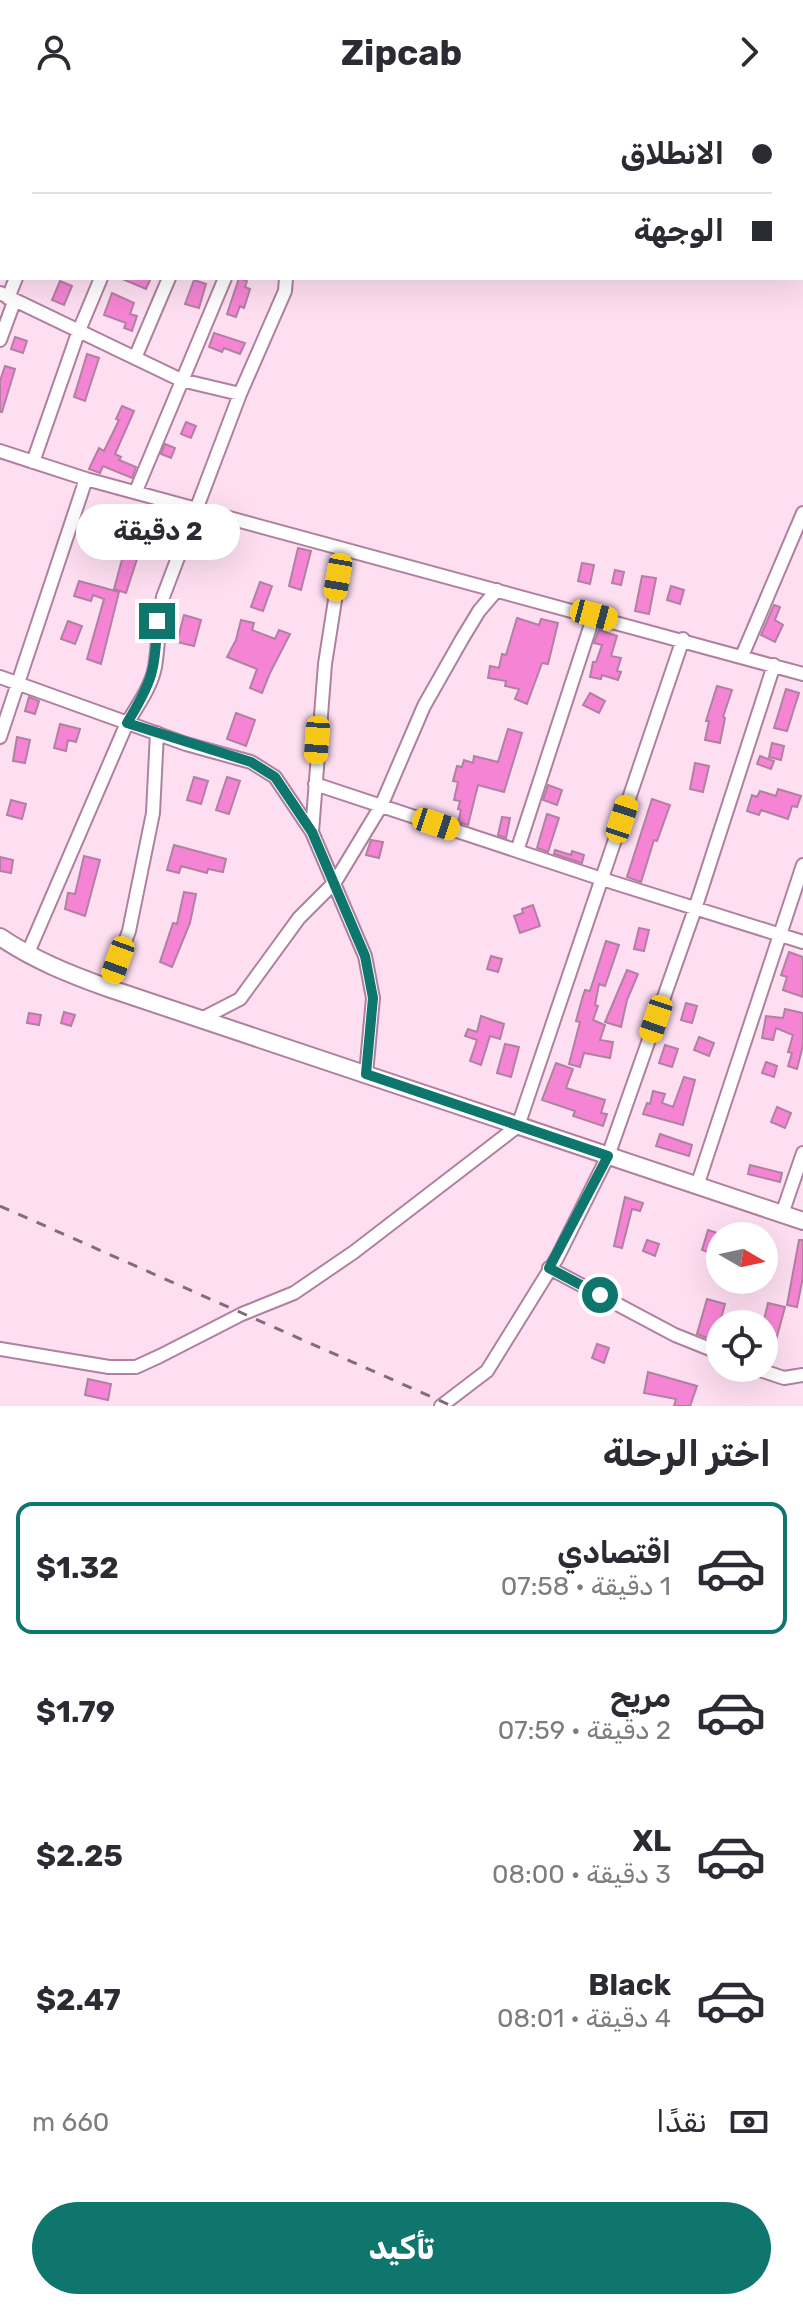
<!DOCTYPE html>
<html lang="ar">
<meta charset="utf-8">
<style>
body{margin:0;font-family:Rubik,Cairo,sans-serif;background:#f2f2f3;color:#2b2b33;direction:rtl;height:100vh;display:flex;flex-direction:column;font-size:30px;white-space:nowrap}
*{box-sizing:border-box;margin:0}
p{font-size:26px;color:#7c7c81}
.icon{flex:none;width:44px;height:44px;fill:none;stroke:currentColor;stroke-width:2;stroke-linecap:round;stroke-linejoin:round}
.map{position:relative;height:1302px;overflow:hidden;direction:ltr}
.sheet{display:flex;flex-direction:column;background:#fff;flex:1}
.sheet>*{flex:none}
.guide{position:absolute;left:0px;top:0px;width:804px;height:176px;box-shadow:0 8px 32px #0002;direction:rtl;display:grid;align-content:center;height:176px;padding:0 32px;background:#fff}
.needle{width:52px;rotate:99deg}
.tools{position:absolute;left:706px;top:1118px;display:grid;gap:16px}
.tools a{display:grid;place-items:center;width:72px;height:72px;border-radius:50%;background:#fff;box-shadow:0 8px 32px #0002;font-size:40px}
.end{position:absolute;width:36px;height:36px;margin:-18px;border:10px solid #0f766e;background:#fff;box-shadow:0 0 0 4px #fff}
.from{border-radius:50%}
.bubble{position:absolute;height:56px;border-radius:28px;background:#fff;box-shadow:0 8px 32px #0002;font-size:26px;font-weight:700;line-height:56px;text-align:center;direction:rtl}
.car{position:absolute;width:24px;height:48px;margin:-24px -12px;border-radius:10px;box-shadow:0 0 6px 2px #0007;background:linear-gradient(#f5c518 24%,#345 0 40%,#f5c518 0 76%,#345 0 86%,#f5c518 0)}
.guide b{display:flex;align-items:center;gap:28px;height:76px;font-size:30px}
.guide b+b{border-top:2px solid #e1e1e2}
.guide i{width:20px;height:20px;background:#2b2b33}
ul{padding:0;list-style:none}
li{display:flex;align-items:center;gap:24px;height:132px;margin:0 16px 12px;padding:0 16px;border:4px solid transparent;border-radius:16px}
li div{flex:1}
li b{display:block;font-size:30px}
li em{font-style:normal;font-weight:700}
li.active{border-color:#0f766e}
li>.icon{width:72px;height:72px;stroke-width:1.5}
h2{padding:0 32px;font-size:36px;line-height:96px}
.pay{display:flex;align-items:center;gap:20px;height:88px;padding:0 32px;font-size:30px}
.pay p{margin-inline-start:auto}
.primary-button{display:flex;gap:16px;margin-top:auto;padding:16px 32px}
.primary-button a{flex:1;height:92px;border-radius:48px;background:#0f766e;color:#fff;font-size:32px;font-weight:700;line-height:92px;text-align:center}
header{display:flex;justify-content:space-between;align-items:center;height:104px;padding:0 32px;background:#fff;font-size:36px;font-weight:700}
.map>svg:first-child{display:block}
</style>
<header><svg class="icon" aria-label="forward" viewBox="0 0 24 24"><path d="M9 5l7 7-7 7"/></svg>Zipcab<svg class="icon" aria-label="person" viewBox="0 0 24 24"><circle cx="12" cy="8" r="4"/><path d="M4 21q1-7 8-7t8 7"/></svg></header>
<div class="map">
<svg width="803" height="1302" viewBox="0 0 803 1302">
<rect width="100%" height="100%" fill="#fedff2"/>
<!-- building -->
<path fill="#f684d4" stroke="#b081a0" stroke-width="2" d="M120,174H151L146,185Z
M239,174L247,177L245,183L250,185L244,204L240,202L236,213L227,210Z
M194,176L206,180L199,204L185,200Z
M60,177L72,182L64,201L52,196Z
M112,189L134,199L130,210L137,212L132,227L124,224L126,219L104,211Z
M214,229L245,239L240,250L224,244L222,248L209,243Z
M15,233L27,237L23,249L11,245Z
M87,250L99,254L85,297L74,293Z
M5,262L15,265L2,308H0V277Z
M122,302L134,307L115,350L121,353L119,356L136,363L132,374L103,362L100,369L89,365L99,344L104,347L119,316L116,315Z
M186,318L196,322L191,334L181,330Z
M165,340L175,344L171,354L161,350Z
M298,444L311,447L301,486L289,482Z
M124,448L138,452L126,489L114,485Z
M582,459L594,461L590,480L578,477Z
M615,466L624,468L621,481L612,479Z
M642,472L656,474L649,510L635,507Z
M79,477L119,488L101,560L87,555L104,495L93,491L91,497L74,492Z
M260,478L272,482L263,507L251,503Z
M671,482L684,486L680,500L667,496Z
M774,501L780,503L775,516L783,521L775,538L761,531Z
M184,511L201,516L194,542L177,538Z
M517,514L539,521L541,515L558,519L548,560L542,559L527,600L515,595L519,585L505,582L506,577L488,574L490,562L499,564L502,550L506,551Z
M241,516L254,519L252,526L275,535L279,526L290,530L270,569L262,589L250,584L257,565L227,553L236,536Z
M68,517L82,522L75,540L61,535Z
M599,526L617,532L611,552L621,554L617,567L621,568L618,576L602,571L601,575L590,573L593,558H596L602,541L594,539Z
M717,582L732,586L723,613L725,614L720,639L705,636L709,617H706Z
M786,585L799,589L787,627L774,624Z
M590,589L605,597L599,609L583,601Z
M29,593L39,597L35,610L25,607Z
M236,609L255,616L246,642L227,635Z
M60,620L80,625L76,638L68,636L66,647L54,644Z
M508,625L522,629L504,688L478,681L468,721L458,718L461,706L458,705L460,697L454,696L458,678L453,677L457,662L462,663L464,656L473,659L474,652L498,658Z
M17,633L30,636L25,659L13,657Z
M772,639L784,642L781,656L769,653Z
M760,652L774,657L771,665L757,660Z
M695,659L709,662L703,688L690,685Z
M194,673L208,677L201,700L187,696Z
M227,673L240,677L229,710L216,706Z
M548,681L562,686L557,701L543,696Z
M778,685L801,692L797,703L792,702L788,715L761,706L759,711L747,707L752,691L757,693L760,687L776,692Z
M652,695L670,701L657,737L654,736L641,778L627,773Z
M11,696L26,700L22,715L7,711Z
M547,710L559,714L548,748L537,744Z
M502,713L510,714L506,734L498,731Z
M371,736L383,738L379,754L366,751Z
M174,741L226,755L223,768L208,765L207,769L181,762L179,769L167,766Z
M555,746L571,751L572,747L584,751L582,759L554,750Z
M84,752L100,756L85,812L65,805L68,789L75,790Z
M0,753L13,756L11,769L0,767Z
M184,788L196,790L190,819L172,863L160,858L173,819L177,820Z
M533,801L540,822L520,829L514,812L523,809L522,805Z
M639,824L649,826L644,847L634,845Z
M606,837L619,841L605,882L599,880L595,901L598,902L593,916L605,921L600,936L613,938L610,954L584,949L580,963L569,960L580,918L576,917L582,895L585,886L590,887Z
M789,848L803,853V893L783,886L787,873L781,871Z
M491,852L502,855L498,868L487,865Z
M627,866L638,870L627,896L621,923L605,918Z
M686,899L697,902L692,919L681,916Z
M785,905L803,909V941L797,965L788,962L792,949L788,948L793,931L776,924L773,936L762,934L766,912L783,914Z
M64,908L75,911L71,922L61,919Z
M29,909L41,911L39,921L27,919Z
M481,912L504,920L500,935L490,932L481,961L470,957L477,936L465,932L468,925L477,928Z
M699,933L714,939L709,952L694,946Z
M505,940L519,943L511,973L497,969Z
M665,941L678,945L672,963L659,959Z
M766,958L777,962L774,973L762,969Z
M556,959L573,965L566,984L605,996L601,1009L607,1010L603,1022L573,1012L575,1007L542,996Z
M684,973L695,976L683,1021L643,1010L647,999L650,1000L653,987L665,990L662,999L673,1003Z
M777,1003L791,1009L785,1024L771,1018Z
M660,1030L692,1041L689,1052L656,1042Z
M750,1061L782,1069L780,1078L748,1070Z
M625,1093L643,1099L640,1107L632,1105L622,1144L614,1142Z
M708,1126L720,1130L713,1150L702,1146Z
M647,1136L659,1140L655,1152L643,1147Z
M799,1136H803V1173L797,1203L787,1201Z
M707,1195L725,1200L715,1237L697,1230Z
M768,1199L785,1203L775,1240L768,1238L770,1230L764,1228L763,1220Z
M597,1240L609,1244L604,1259L592,1254Z
M648,1268L697,1282L690,1302H674L676,1295L644,1289Z
M88,1275L111,1280L108,1296L85,1291Z"/>
<g fill="none" stroke-linecap="round" stroke-linejoin="round">
<!-- minor casing -->
<g stroke="#af809f" stroke-width="16">
<path id="minor" d="M187,0L192,2
M580,0L583,2
M94,2L95,0
M802,153L803,154
M0,189L181,276L240,290
M8,194L16,174
M0,236L14,198
M135,254L169,174
M0,347L86,375L0,633
M33,358L78,229L101,174
M86,375L803,570
M136,387L225,174
M742,552L803,409
M0,573L186,640L251,658L275,673L312,728L365,852L373,894L366,970
M315,680L602,775L803,838
M312,728L325,560L343,445
M517,747L594,511
M27,851L127,619C138,601 151,583 155,563C159,539 158,516 163,493L240,290L285,187L286,174
M108,884L129,827L153,709L157,629
M201,915L240,895L299,814L335,778L381,702L424,602L462,535L479,507L497,486
M697,1082L803,761
M782,1110L803,1049
M549,1164L675,1231L720,1249
M0,1245L109,1263H136L160,1252L242,1210L294,1189L354,1148L518,1022L683,535
M754,1264L784,1274L803,1271
M441,1302L487,1267L557,1154L608,1052L695,805L774,561"/>
</g>
<!-- major casing -->
<g stroke="#af809f" stroke-width="20">
<path id="major" d="M0,833C34,856 69,870 108,884L803,1117"/>
</g>
<!-- minor -->
<use href="#minor" stroke="#fff" stroke-width="12"/>
<!-- major -->
<use href="#major" stroke="#fff" stroke-width="16"/>
<!-- rail -->
<path stroke="#826b7a" stroke-width="3" stroke-dasharray="10 10" stroke-linecap="butt" d="M0,1102L452,1302"/>
</g>
<g fill="none" stroke-linecap="round" stroke-linejoin="round">
<!-- route -->
<path stroke="#0f766e" stroke-width="10" d="M157,517C156,566 152,578 127,619L251,658L275,673L312,728L365,852L373,894L366,970L608,1052L549,1164L600,1191"/>
</g>
</svg>
<div class="tools">
<a><svg class="needle" viewBox="-14 -14 28 28"><path d="M0-13l5 13h-10z" fill="#e53935"/><path d="M0 13l5-13h-10z" fill="#7c7c81"/></svg></a>
<a><svg class="icon" aria-label="locate" viewBox="0 0 24 24"><circle cx="12" cy="12" r="6"/><path d="M12 2v4M12 18v4M2 12h4M18 12h4"/></svg></a>
</div>
<i class="end from" style="left:600px;top:1191px"></i>
<i class="end" style="left:157px;top:517px"></i>
<div class="bubble" style="left:76px;top:400px;width:164px">2 دقيقة</div>
<i class="car" style="left:338px;top:473px;rotate:190deg"></i>
<i class="car" style="left:594px;top:511px;rotate:105deg"></i>
<i class="car" style="left:317px;top:636px;rotate:184deg"></i>
<i class="car" style="left:622px;top:715px;rotate:18deg"></i>
<i class="car" style="left:436px;top:720px;rotate:108deg"></i>
<i class="car" style="left:118px;top:856px;rotate:200deg"></i>
<i class="car" style="left:656px;top:915px;rotate:199deg"></i>
<div class="guide">
<b><i class="from"></i>الانطلاق</b>
<b><i></i>الوجهة</b>
</div>
</div>
<section class="sheet">
<h2>اختر الرحلة</h2>
<ul>
<li class="active"><svg class="icon" aria-label="car" viewBox="0 0 24 24"><path d="M5 17H2v-5l4-1 3-4h7l3 4 3 1v5h-3M9 17h6M6 11h13"/><circle cx="7" cy="17" r="2"/><circle cx="17" cy="17" r="2"/></svg><div><b>اقتصادي</b><p>1 دقيقة · 07:58</p></div><em>$1.32</em></li>
<li><svg class="icon" aria-label="car" viewBox="0 0 24 24"><path d="M5 17H2v-5l4-1 3-4h7l3 4 3 1v5h-3M9 17h6M6 11h13"/><circle cx="7" cy="17" r="2"/><circle cx="17" cy="17" r="2"/></svg><div><b>مريح</b><p>2 دقيقة · 07:59</p></div><em>$1.79</em></li>
<li><svg class="icon" aria-label="car" viewBox="0 0 24 24"><path d="M5 17H2v-5l4-1 3-4h7l3 4 3 1v5h-3M9 17h6M6 11h13"/><circle cx="7" cy="17" r="2"/><circle cx="17" cy="17" r="2"/></svg><div><b>XL</b><p>3 دقيقة · 08:00</p></div><em>$2.25</em></li>
<li><svg class="icon" aria-label="car" viewBox="0 0 24 24"><path d="M5 17H2v-5l4-1 3-4h7l3 4 3 1v5h-3M9 17h6M6 11h13"/><circle cx="7" cy="17" r="2"/><circle cx="17" cy="17" r="2"/></svg><div><b>Black</b><p>4 دقيقة · 08:01</p></div><em>$2.47</em></li>
</ul>
<div class="pay"><svg class="icon" aria-label="cash" viewBox="0 0 24 24"><path d="M3 7h18v10H3z"/><circle cx="12" cy="12" r="2"/></svg>نقدًا<p>660 m</p></div>
<div class="primary-button"><a>تأكيد</a></div>
</section>
